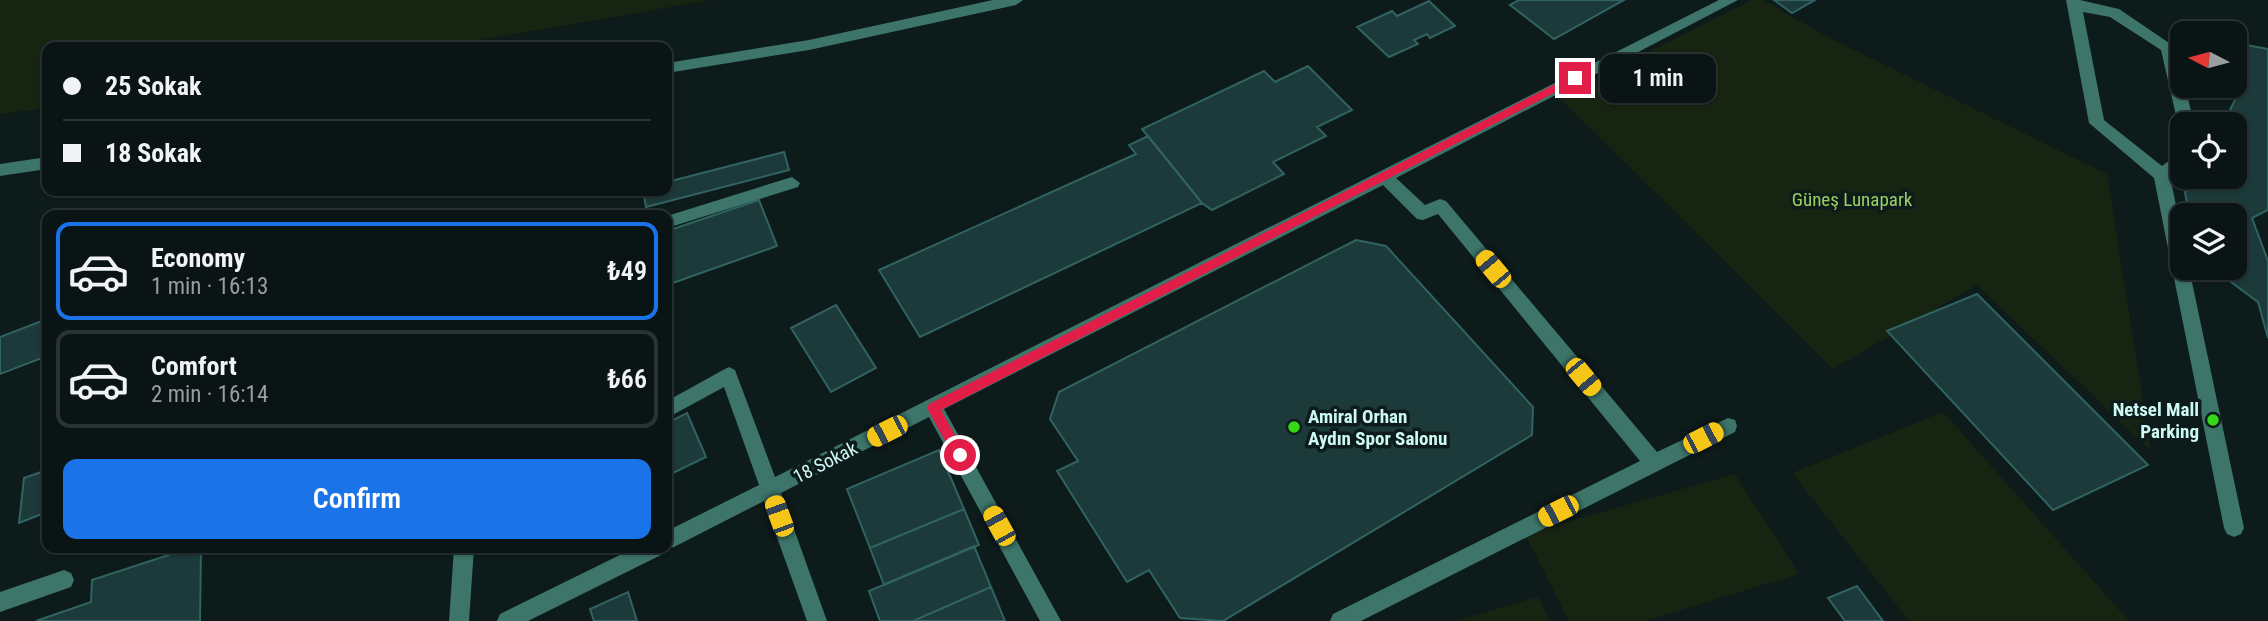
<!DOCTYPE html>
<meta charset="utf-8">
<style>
body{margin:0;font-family:"Roboto Condensed",sans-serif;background:#182122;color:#f1f3f6;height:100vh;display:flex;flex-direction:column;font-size:26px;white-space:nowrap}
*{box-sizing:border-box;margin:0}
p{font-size:23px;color:#999ea0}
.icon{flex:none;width:38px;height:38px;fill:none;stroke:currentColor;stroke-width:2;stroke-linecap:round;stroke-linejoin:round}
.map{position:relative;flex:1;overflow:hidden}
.sheet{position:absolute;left:42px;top:210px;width:630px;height:343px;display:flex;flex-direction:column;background:#0a1414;border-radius:14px;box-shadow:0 2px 5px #0004,0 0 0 2px #2a3334}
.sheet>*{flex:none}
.hud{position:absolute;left:42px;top:42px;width:630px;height:154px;border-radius:14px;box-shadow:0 2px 5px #0004,0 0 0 2px #2a3334;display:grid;align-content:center;height:154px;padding:0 21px;background:#0a1414}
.needle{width:46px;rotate:276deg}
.buttons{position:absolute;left:2170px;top:21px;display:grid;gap:14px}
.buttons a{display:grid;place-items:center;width:77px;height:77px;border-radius:14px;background:#0a1414;box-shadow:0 2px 5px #0004,0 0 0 2px #2a3334;font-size:35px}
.end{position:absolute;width:32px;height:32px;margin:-16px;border:9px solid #e11d48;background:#fff;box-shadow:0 0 0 4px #fff}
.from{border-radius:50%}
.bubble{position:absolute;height:49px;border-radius:14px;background:#0a1414;box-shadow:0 2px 5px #0004,0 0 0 2px #2a3334;font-size:23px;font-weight:600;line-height:49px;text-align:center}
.car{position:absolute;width:21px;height:42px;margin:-21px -10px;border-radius:9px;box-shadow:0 0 5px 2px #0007;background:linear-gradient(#f5c518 24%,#345 0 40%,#f5c518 0 76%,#345 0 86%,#f5c518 0)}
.hud b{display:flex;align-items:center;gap:24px;height:66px;font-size:26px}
.hud b+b{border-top:2px solid #2a3334}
.hud i{width:18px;height:18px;background:#f1f3f6}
ul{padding:12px 0 0;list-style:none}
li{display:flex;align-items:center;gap:21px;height:98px;margin:0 14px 10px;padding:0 7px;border:4px solid #2a3334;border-radius:14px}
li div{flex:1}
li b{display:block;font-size:26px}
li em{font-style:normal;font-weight:600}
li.current{border-color:#1a73e8}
li>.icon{width:63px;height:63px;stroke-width:1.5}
.cta{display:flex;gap:14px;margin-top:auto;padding:14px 21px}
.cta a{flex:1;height:80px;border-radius:14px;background:#1a73e8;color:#fff;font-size:28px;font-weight:600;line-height:80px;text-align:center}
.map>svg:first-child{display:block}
</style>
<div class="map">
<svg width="2268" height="621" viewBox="0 0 2268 621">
<rect width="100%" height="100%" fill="#0d1b1a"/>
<!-- green -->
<path fill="#162411" d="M0,0H711L441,47H47V108L0,114Z
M1752,0H1763L1824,35L2107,174L2151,451L1977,285L1833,369L1559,97Z
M1943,412L2129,621H1909L1792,473Z
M1735,474L1799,574L1645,621H1569L1525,534Z
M1538,597L1550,621H1455Z"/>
<!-- building -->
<path fill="#1b3a39" stroke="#306361" stroke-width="2" d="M1519,0H1624L1554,39L1510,5Z
M1774,0H1815L1792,13Z
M1429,1L1455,26L1430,38L1427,34L1414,40L1418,44L1389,57L1357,27L1392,11L1397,16Z
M2235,43L2268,49V210L2252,218L2268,261V338L2258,302L2212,268H2235V215H2189L2185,192L2207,177H2235V124H2223L2240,90L2235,73Z
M1308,66L1352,110L1317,127L1326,136L1273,162L1284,174L1212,210L1202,203L1142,129L1264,71L1275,82Z
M1148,136L1202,203L920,337L879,270L1136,154L1129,145Z
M784,152L789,170L646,207L643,191H667V182Z
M759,200L777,246L667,285V231Z
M1356,240L1386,246L1533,407L1532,435L1223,621L1180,618L1149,570L1127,582L1057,471L1078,461L1050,419L1059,392Z
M1977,294L2148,465L2053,510L1887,331Z
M836,305L876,368L831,392L791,328Z
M47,319V356L0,374V337Z
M47,370V454L41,456L43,372Z
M687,413L706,457L667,476V423Z
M939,450L964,509L870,548L847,489Z
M47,470V512L19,523L24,478Z
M964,509L979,545L884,585L870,548Z
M974,546L991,587L913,621H880L869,591Z
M190,548H201L200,621H36L91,602L92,580Z
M1857,586L1883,621H1845L1828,598Z
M991,587L1005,621H913Z
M628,592L637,621H594L590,609Z"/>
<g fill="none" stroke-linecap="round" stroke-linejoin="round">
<!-- minor -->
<path fill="#3d756a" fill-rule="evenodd" d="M993,0H1023L1016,5L809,50L667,73V63L809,40Z
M1719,0H1738L1396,178L1425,205L1440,199L1446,201L1657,452L1728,418L1735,420L1737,426L1735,432L1361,621H1330L1333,614L1640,461L1438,214L1423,220L1417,219L1383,185L944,409L1061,621H1040L929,417L781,493L827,621H807L764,501L674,547L664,549L661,555L528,621H497L500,614L634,548H667V531L759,485L724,387L667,418V401L723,370L729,367L735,370L775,477Z
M2066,0H2080L2119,9L2175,47L2182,86H2185L2194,124H2182V129L2178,124L2161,50L2110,17L2083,12L2104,120L2162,166L2182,151V166L2170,177L2182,233V268H2189L2244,528L2241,534L2234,537L2227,534L2224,528L2154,178L2089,123Z
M47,157V169L0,176V164Z
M792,177L800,183L798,187L667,228V216Z
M454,548H474L469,621H449Z
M64,570L71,573L74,580L71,587L0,612V592Z"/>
</g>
<!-- route -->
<path fill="#e11d48" d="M1575,74L1580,78L1579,80L941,410L966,455L964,459H955L927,408L929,404Z"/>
<!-- markers -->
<g fill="#34d919" stroke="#0d1b1a" stroke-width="2.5">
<circle cx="2213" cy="420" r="7"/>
<circle cx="1294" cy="427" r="7"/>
</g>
<g text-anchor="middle" stroke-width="7" stroke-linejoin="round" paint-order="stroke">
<!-- park labels -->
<g font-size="19" fill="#98d062" stroke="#0d1b1a">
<text x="1852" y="206">Güneş Lunapark</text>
</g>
<!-- poi labels -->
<g font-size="19" font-weight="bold" fill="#cdf9f4" stroke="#0d1b1a" text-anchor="end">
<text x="2199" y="416">Netsel Mall<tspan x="2199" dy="22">Parking</tspan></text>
<text x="1308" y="423" text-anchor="start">Amiral Orhan<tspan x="1308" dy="22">Aydın Spor Salonu</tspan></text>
</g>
<!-- street labels -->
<g font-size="19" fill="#cdf9f4" stroke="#0d1b1a">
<text transform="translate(825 462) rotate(-27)" y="7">18 Sokak</text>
</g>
</g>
</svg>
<div class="buttons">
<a><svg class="needle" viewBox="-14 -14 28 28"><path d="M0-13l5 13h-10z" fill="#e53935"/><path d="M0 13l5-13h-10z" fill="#999ea0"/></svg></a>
<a><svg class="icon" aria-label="locate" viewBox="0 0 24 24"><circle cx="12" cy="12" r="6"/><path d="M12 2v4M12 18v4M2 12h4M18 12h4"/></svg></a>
<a><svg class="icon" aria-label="layers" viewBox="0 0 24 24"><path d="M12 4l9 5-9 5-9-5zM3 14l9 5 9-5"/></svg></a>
</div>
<i class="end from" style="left:960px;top:455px"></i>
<i class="end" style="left:1575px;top:78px"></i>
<div class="bubble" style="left:1600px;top:54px;width:116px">1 min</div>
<i class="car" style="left:1493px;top:269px;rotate:320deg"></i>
<i class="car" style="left:1583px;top:377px;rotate:140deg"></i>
<i class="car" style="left:887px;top:431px;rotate:243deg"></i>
<i class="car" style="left:1703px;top:438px;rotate:63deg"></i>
<i class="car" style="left:1558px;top:511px;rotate:243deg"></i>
<i class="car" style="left:779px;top:516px;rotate:340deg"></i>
<i class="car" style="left:999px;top:526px;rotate:331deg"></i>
<div class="hud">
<b><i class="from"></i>25 Sokak</b>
<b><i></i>18 Sokak</b>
</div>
<section class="sheet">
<ul>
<li class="current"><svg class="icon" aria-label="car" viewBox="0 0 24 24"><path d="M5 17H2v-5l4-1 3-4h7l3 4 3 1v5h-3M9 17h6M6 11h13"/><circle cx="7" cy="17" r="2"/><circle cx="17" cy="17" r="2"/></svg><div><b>Economy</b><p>1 min · 16:13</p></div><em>₺49</em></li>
<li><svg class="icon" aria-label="car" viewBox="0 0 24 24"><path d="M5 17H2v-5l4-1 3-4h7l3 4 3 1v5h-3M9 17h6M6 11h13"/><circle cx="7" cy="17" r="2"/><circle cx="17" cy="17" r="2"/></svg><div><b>Comfort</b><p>2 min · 16:14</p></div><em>₺66</em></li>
</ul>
<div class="cta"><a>Confirm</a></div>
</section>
</div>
